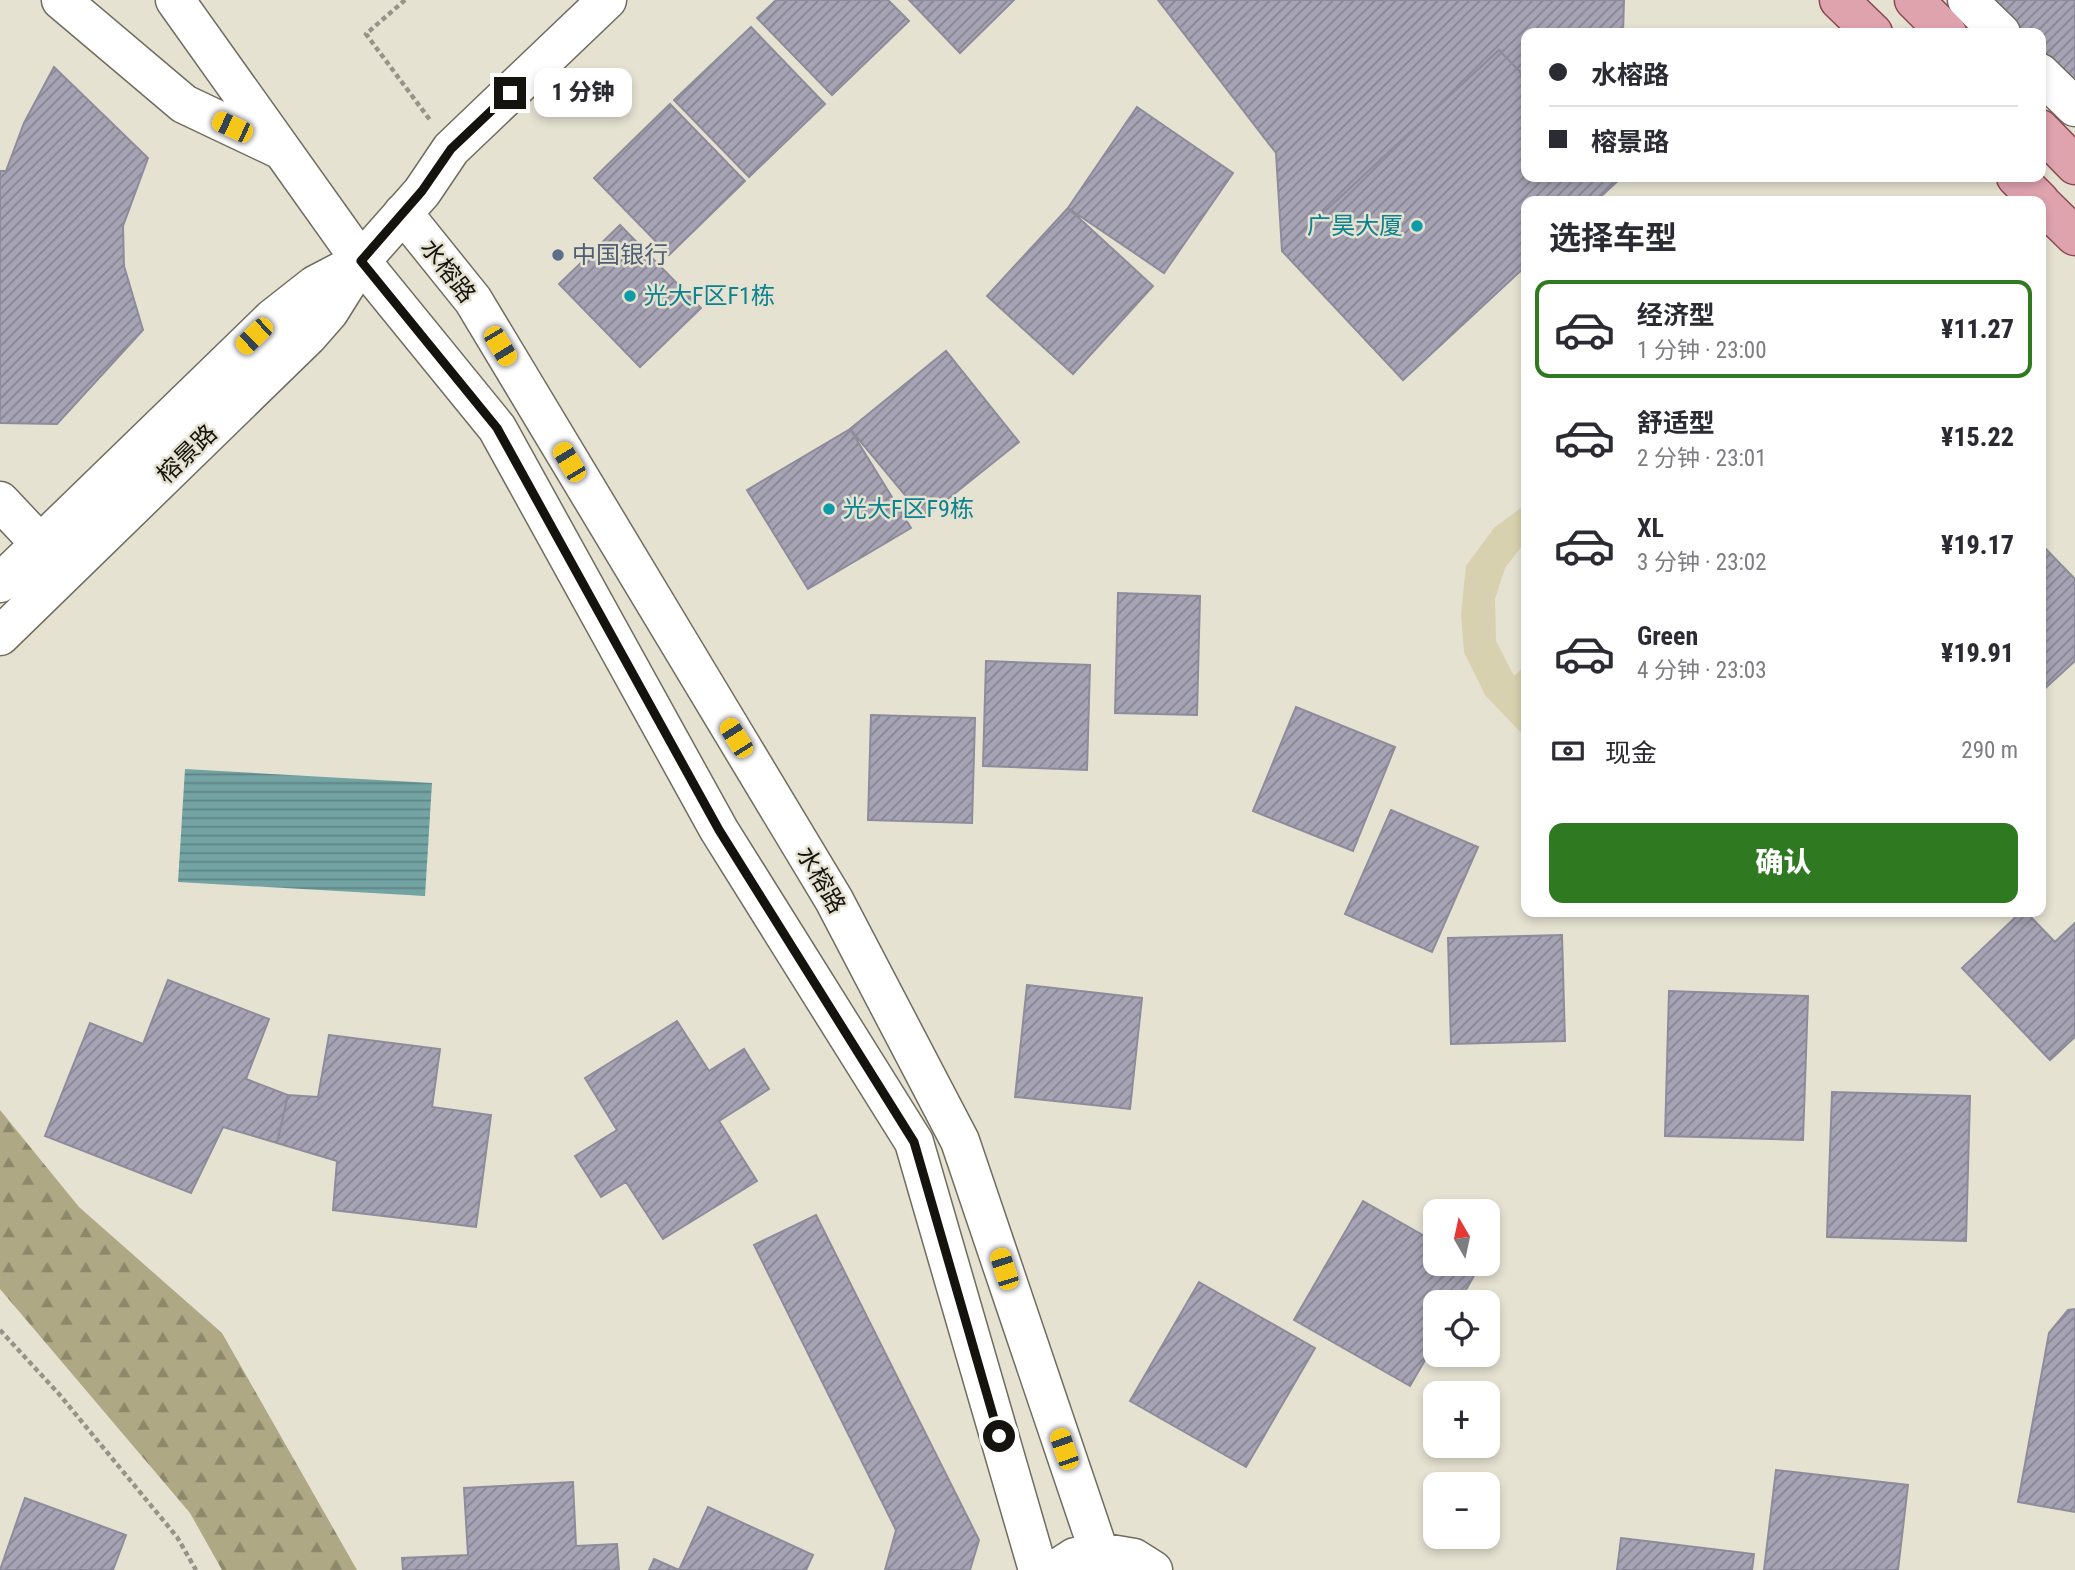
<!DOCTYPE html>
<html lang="zh">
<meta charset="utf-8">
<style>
body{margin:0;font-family:"Roboto Condensed","Noto Sans SC",sans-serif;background:#f7f7f7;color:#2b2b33;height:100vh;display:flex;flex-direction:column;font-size:26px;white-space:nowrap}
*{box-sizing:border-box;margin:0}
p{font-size:23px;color:#7c7c81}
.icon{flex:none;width:38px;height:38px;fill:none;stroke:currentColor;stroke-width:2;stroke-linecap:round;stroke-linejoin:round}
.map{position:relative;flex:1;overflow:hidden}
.details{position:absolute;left:1521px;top:196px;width:525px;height:721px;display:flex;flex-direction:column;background:#fff;border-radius:14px;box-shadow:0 4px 10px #0003}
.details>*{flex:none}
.banner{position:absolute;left:1521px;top:28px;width:525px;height:154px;border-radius:14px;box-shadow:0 4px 10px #0003;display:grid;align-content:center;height:154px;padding:0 28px;background:#fff}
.needle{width:46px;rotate:351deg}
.controls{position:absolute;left:1423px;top:1199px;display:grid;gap:14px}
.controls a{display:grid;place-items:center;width:77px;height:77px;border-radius:14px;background:#fff;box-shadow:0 4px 10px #0003;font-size:35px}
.end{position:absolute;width:32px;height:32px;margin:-16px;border:9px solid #15130e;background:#fff;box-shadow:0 0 0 4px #fff}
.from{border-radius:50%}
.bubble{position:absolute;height:49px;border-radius:14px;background:#fff;box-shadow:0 4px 10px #0003;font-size:23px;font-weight:800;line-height:49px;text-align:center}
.car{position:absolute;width:21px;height:42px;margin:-21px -10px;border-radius:9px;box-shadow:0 0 5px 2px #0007;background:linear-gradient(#f5c518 24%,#345 0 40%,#f5c518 0 76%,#345 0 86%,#f5c518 0)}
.banner b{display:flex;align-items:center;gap:24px;height:66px;font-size:26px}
.banner b+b{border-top:2px solid #e1e1e2}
.banner i{width:18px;height:18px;background:#2b2b33}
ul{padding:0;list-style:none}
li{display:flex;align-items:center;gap:21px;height:98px;margin:0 14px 10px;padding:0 14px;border:4px solid transparent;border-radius:14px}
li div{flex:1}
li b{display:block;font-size:26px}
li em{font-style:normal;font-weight:800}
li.current{border-color:#2f7920}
li>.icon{width:63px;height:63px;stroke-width:1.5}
h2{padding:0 28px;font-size:32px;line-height:84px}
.pay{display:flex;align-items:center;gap:18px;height:77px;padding:0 28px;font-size:26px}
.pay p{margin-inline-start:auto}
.cta{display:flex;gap:14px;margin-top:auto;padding:14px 28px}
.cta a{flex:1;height:80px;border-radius:14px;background:#2f7920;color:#fff;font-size:28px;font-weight:800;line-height:80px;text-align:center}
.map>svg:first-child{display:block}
</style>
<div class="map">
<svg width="2075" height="1570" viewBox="0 0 2075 1570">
<defs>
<pattern id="forest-firs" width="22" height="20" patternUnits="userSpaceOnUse" patternTransform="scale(1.75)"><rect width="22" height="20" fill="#afa884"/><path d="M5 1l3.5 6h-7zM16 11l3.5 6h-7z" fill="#8d886a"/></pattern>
<pattern id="water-rules" width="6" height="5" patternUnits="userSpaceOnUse" patternTransform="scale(1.75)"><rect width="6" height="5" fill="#74a3a4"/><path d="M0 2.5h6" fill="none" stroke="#5e8484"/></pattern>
<pattern id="building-hatch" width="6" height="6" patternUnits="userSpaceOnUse" patternTransform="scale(1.75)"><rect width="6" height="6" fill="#a6a4b4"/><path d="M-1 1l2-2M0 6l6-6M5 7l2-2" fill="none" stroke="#868491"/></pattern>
</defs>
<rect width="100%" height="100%" fill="#e6e2d2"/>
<!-- forest -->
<path fill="url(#forest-firs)" d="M0,1110L79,1207L222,1333L357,1570H222L190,1513L0,1289Z"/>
<!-- pitch -->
<path fill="#d8d1af" d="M1526,504V541L1505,568L1495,599L1496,641L1514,676L1526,665V738L1485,695L1464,652L1461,614L1466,566L1494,528Z"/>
<!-- water -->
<path fill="url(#water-rules)" d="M185,769L432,783L425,896L178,882Z"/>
<!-- building -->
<path fill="url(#building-hatch)" stroke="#8e8c9b" stroke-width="2" d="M776,0H888L909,21L832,95L757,18Z
M909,0H1014L960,53Z
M1158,0H1624L1623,33H1526V177L1620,179L1596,201H1526V266L1403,380L1282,251L1276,153Z
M1987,0H2075V84L2040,51V33H2021Z
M751,27L825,104L749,177L674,100Z
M1499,50L1526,78V177L1620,179L1596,201H1526V266L1403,380L1282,251Z
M54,67L148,158L123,226L124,266L143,330L57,424L0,423V171H6L24,123Z
M670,104L745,181L669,255L594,178Z
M1137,107L1233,173L1164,273L1068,208Z
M1068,208L1153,286L1073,374L987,296Z
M620,225L701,308L640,367L559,284Z
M946,351L1019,442L924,518L850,429Z
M850,429L911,528L808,589L747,490Z
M2040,543L2075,579V661L2040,693Z
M1118,593L1200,596L1197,715L1115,713Z
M986,661L1090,665L1087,770L983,766Z
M1296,707L1395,747L1353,851L1253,811Z
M871,715L975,718L972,823L868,820Z
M1391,810L1478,847L1432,952L1345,914Z
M2021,912H2026L2055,942L2075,923V1037L2050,1060L1962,968Z
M1562,935L1565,1041L1451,1044L1448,938Z
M168,980L269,1019L246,1079L288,1095L277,1143L223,1127L191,1193L45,1136L90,1023L143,1044Z
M1027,985L1142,998L1130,1109L1015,1097Z
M1669,991L1808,996L1803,1140L1665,1136Z
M677,1021L709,1071L744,1049L769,1089L719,1121L757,1181L663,1239L626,1182L601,1197L575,1156L617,1130L585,1078Z
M329,1035L440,1049L432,1107L491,1115L476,1227L333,1210L337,1161L277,1143L288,1095L318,1097Z
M1832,1092L1970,1096L1966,1241L1827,1237Z
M1363,1201L1435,1242V1264H1472L1479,1267L1459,1302H1435V1343L1410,1386L1294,1320Z
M816,1215L979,1540L970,1570H885L896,1530L754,1245Z
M1199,1282L1315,1348L1246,1467L1130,1401Z
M2075,1309V1512L2018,1502L2049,1333L2068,1310Z
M1776,1470L1908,1485L1898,1570H1764Z
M573,1482L576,1546L617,1544L619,1570H403L402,1558L468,1555L464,1488Z
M25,1498L126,1535L113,1570H0Z
M708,1507L813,1555L806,1570H679Z
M1621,1538L1754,1554L1752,1570H1617Z
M654,1559L679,1570H649Z"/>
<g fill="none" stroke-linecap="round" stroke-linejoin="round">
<!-- street casing -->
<g stroke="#706d5e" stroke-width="41">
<path id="street" d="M61,0L184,104L279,149
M175,0L361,261L497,428L719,830L914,1142L1038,1570
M403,213L473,300L834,900L960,1141L1099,1552L1134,1558L1153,1570
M0,501L63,568
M1055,1570L1075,1557L1099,1552"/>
</g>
<!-- secondary casing -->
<g stroke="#706d5e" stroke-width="41">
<path id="secondary" d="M1967,0L2001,33
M2040,73L2075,107
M0,583L273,318L315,285L361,261
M0,636L308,336L329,312L361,261L422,192L451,149L607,0"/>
</g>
<!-- primary casing -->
<g stroke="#8a4953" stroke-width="41">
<path id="primary" d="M1839,0L1873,33
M1914,0L1947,33
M2040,129L2075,165
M2016,177L2040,201
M2040,202L2075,236"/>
</g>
<!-- path -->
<path stroke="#979388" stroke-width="4.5" stroke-dasharray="5 3.5" stroke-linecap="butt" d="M405,0L366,34L430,120
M0,1330L59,1394L177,1537L196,1570"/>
<!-- street -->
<use href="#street" stroke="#fff" stroke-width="38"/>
<!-- secondary -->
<use href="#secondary" stroke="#fff" stroke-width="38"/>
<!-- primary -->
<use href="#primary" stroke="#dfa3ae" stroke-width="38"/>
</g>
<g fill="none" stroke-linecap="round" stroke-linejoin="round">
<!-- route -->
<path stroke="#15130e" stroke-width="9" d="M510,93L451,149L422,191L361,261L497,428L719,830L914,1142L999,1436"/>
</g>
<!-- markers -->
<g fill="#0f9aa8" stroke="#e6e2d2" stroke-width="2.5">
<circle cx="1417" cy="226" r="7"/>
<circle cx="630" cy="296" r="7"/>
<circle cx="829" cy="509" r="7"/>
</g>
<circle fill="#5c6f8a" stroke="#e6e2d2" stroke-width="2.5" cx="558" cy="255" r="7"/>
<g text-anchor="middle" stroke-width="5" stroke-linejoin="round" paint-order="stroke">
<!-- culture labels -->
<g font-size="24" fill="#0d838f" stroke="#e6e2d2" text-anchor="start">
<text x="1403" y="234" text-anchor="end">广昊大厦</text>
<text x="644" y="304">光大F区F1栋</text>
<text x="843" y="517">光大F区F9栋</text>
</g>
<!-- service labels -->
<g font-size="24" fill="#4e5e75" stroke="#e6e2d2" text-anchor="start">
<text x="572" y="263">中国银行</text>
</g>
<!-- street labels -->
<g font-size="24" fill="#15130e" stroke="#e6e2d2">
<text transform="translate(448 271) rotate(52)" y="8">水榕路</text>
<text transform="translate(187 454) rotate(-44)" y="8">榕景路</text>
<text transform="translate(821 880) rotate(60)" y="8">水榕路</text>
</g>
</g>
</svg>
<div class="controls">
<a><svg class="needle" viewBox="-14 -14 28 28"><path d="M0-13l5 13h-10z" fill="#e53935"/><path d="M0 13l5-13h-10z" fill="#7c7c81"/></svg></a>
<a><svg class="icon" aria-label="locate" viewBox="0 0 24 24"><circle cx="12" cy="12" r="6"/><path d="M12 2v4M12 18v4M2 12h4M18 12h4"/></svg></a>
<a>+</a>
<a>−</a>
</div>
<i class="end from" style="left:999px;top:1436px"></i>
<i class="end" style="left:510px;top:93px"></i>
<div class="bubble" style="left:534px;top:68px;width:98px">1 分钟</div>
<i class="car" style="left:232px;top:127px;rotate:295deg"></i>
<i class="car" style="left:254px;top:336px;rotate:226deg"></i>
<i class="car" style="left:500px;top:346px;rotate:149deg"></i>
<i class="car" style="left:569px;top:462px;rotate:329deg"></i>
<i class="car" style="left:736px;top:738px;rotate:328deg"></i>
<i class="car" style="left:1004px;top:1269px;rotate:342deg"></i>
<i class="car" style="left:1064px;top:1449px;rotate:341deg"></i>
<div class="banner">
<b><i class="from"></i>水榕路</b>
<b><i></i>榕景路</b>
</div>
<section class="details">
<h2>选择车型</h2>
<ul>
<li class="current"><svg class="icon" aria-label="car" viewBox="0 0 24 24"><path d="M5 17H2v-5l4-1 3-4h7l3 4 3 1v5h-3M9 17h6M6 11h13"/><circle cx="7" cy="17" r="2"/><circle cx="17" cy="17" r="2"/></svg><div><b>经济型</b><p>1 分钟 · 23:00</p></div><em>¥11.27</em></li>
<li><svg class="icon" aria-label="car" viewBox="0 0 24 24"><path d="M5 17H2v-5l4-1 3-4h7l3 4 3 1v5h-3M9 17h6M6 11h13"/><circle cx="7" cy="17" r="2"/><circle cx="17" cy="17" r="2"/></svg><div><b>舒适型</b><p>2 分钟 · 23:01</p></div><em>¥15.22</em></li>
<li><svg class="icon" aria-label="car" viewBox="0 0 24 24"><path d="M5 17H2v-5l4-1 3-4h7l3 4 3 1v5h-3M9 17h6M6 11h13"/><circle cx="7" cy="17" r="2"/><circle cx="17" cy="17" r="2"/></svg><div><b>XL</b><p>3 分钟 · 23:02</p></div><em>¥19.17</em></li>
<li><svg class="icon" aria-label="car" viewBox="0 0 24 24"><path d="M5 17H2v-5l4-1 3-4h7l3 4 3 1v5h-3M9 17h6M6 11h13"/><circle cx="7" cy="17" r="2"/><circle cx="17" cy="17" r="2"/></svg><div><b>Green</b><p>4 分钟 · 23:03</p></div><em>¥19.91</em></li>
</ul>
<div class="pay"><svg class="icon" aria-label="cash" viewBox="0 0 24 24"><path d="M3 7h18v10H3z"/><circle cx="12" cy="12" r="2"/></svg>现金<p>290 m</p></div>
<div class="cta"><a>确认</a></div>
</section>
</div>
